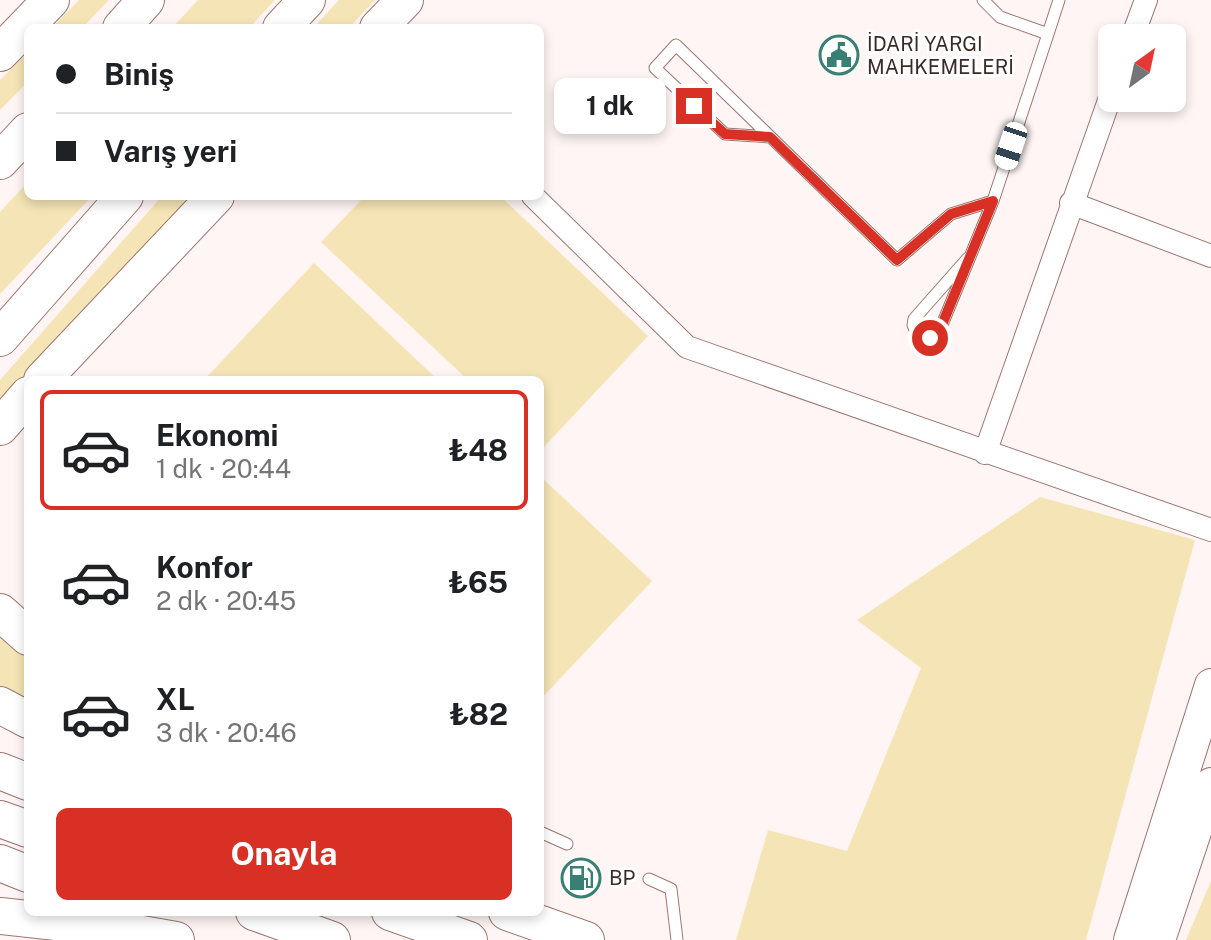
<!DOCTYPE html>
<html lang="tr">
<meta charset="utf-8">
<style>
body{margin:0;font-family:"Public Sans",sans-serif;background:#f6f6f6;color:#202124;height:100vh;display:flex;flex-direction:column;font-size:30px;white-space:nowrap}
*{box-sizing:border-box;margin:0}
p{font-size:26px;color:#757577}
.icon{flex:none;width:44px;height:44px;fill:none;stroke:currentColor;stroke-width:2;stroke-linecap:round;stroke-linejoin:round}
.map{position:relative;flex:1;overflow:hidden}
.side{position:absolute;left:24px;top:376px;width:520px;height:540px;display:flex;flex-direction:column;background:#fff;border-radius:12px;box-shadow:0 4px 12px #0003}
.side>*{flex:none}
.top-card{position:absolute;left:24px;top:24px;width:520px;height:176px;border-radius:12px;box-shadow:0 4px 12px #0003;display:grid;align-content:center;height:176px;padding:0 32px;background:#fff}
.needle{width:52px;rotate:33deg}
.buttons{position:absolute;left:1098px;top:24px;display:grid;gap:16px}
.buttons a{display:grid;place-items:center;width:88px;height:88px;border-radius:12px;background:#fff;box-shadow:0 4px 12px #0003;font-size:40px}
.end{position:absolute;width:36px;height:36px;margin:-18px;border:10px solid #d93025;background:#fff;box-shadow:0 0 0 4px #fff}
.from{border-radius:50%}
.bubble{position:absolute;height:56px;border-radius:12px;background:#fff;box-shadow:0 4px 12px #0003;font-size:26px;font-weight:700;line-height:56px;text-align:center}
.car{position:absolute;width:24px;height:48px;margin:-24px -12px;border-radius:10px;box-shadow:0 0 6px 2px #0007;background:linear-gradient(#fff 24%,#345 0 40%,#fff 0 76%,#345 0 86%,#fff 0)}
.top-card b{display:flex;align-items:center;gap:28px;height:76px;font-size:30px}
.top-card b+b{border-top:2px solid #e0e0e0}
.top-card i{width:20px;height:20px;background:#202124}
ul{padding:14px 0 0;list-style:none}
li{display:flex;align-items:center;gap:24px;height:120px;margin:0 16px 12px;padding:0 16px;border:4px solid transparent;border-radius:12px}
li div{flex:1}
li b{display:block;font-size:30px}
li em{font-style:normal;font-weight:700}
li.on{border-color:#d93025}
li>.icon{width:72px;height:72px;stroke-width:1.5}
.action{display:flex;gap:16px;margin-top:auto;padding:16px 32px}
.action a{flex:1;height:92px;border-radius:12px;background:#d93025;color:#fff;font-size:32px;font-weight:700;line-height:92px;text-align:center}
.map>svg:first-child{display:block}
</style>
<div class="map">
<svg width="1211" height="940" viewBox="0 0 1211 940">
<rect width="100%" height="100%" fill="#fef5f4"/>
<!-- green -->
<path fill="#f5e5b6" d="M79,0H109L82,28H52Z
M198,0H275L249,28H172Z
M339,0H375L349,28H313Z
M28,52V82L0,110V80Z
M28,182V196H92L0,294V212Z
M162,196H194L0,406V380Z
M365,196H500L648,336L542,449L540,380H468L321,242Z
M314,263L438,380H204Z
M540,476L652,581L540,700Z
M1040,497L1195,540L1086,940H736L768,830L847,851L921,668L857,620Z
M0,631L28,656V703L0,692Z
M1211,881V940H1186Z"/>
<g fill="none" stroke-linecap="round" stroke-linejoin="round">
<!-- service casing -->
<g stroke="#9d7770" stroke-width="13">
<path id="service" d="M1048,34L1059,0
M770,137L725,134L655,68L676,45L897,260L951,214L993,201
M968,258L914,319L913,325L918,336L930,338L939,332L993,201L1048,34L1000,17L983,0
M540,832L567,844
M649,879L671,889L677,940"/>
</g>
<!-- minor casing -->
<g stroke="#9d7770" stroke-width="24">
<path id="minor" d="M1132,38L1146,0
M533,196L687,347L1211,530
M1071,203L1211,256
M985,453L1112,92"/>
</g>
<!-- secondary casing -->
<g stroke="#9d7770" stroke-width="34">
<path id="secondary" d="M1130,940L1211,685
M1159,940L1211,784"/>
</g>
<!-- primary casing -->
<g stroke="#9d7770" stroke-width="38">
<path id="primary" d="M121,28L146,0
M281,28L307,0
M378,28L405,0
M0,53L51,0
M0,161L28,131
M0,338L125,196
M42,380L216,196
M0,427L28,395
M0,612L28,637
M0,705L28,720
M0,771L28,782
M0,819L28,829
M0,863L28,874
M254,912L332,940
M390,912L469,940
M507,912L586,940
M0,916L102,927L176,940"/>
</g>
<!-- service -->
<use href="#service" stroke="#fff" stroke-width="11"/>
<!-- minor -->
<use href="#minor" stroke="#fff" stroke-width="22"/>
<!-- secondary -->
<use href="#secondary" stroke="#fff" stroke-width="32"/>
<!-- primary -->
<use href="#primary" stroke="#fff" stroke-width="36"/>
</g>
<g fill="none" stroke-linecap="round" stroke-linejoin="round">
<!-- route -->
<path stroke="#d93025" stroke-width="10" d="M694,106L725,134L770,137L897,260L951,214L993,201L939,332L930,338"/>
</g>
<!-- icons -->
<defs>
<g id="civic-ring" transform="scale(2)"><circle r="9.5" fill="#fff" stroke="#397f74" stroke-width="1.5"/><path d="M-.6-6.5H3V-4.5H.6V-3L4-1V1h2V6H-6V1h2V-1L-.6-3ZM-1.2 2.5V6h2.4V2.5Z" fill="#397f74"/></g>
<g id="fuel-ring" transform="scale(2)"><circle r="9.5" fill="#fff" stroke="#397f74" stroke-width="1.5"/><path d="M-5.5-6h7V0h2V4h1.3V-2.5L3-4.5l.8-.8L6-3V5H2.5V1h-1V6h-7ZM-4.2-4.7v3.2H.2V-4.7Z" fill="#397f74"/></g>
</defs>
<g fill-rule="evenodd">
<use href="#civic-ring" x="839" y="55"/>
<use href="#fuel-ring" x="581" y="878"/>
</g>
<g text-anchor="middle" stroke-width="6" stroke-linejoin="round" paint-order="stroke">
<!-- poi labels -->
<g font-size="20" fill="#3b2b28" stroke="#fff" text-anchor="start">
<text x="867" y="51">İDARİ YARGI<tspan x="867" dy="23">MAHKEMELERİ</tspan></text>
<text x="609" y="885">BP</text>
</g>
</g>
</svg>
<div class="buttons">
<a><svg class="needle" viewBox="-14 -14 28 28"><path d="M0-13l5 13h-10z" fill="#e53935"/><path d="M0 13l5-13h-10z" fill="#757577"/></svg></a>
</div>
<i class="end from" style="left:930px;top:338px"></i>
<i class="end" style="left:694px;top:106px"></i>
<div class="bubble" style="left:554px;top:78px;width:112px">1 dk</div>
<i class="car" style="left:1011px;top:146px;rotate:198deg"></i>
<div class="top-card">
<b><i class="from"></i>Biniş</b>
<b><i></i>Varış yeri</b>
</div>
<section class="side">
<ul>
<li class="on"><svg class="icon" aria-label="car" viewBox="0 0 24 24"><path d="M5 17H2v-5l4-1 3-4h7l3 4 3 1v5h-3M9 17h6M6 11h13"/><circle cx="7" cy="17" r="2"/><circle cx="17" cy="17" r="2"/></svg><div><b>Ekonomi</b><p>1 dk · 20:44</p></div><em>₺48</em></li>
<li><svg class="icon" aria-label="car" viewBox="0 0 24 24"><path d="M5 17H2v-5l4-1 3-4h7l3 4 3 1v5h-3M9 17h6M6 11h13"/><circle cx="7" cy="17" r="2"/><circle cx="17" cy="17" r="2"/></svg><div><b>Konfor</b><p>2 dk · 20:45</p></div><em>₺65</em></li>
<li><svg class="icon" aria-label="car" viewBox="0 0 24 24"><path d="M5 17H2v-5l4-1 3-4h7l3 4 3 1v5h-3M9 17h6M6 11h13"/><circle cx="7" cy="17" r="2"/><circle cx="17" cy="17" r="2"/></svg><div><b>XL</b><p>3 dk · 20:46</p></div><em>₺82</em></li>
</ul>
<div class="action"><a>Onayla</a></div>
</section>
</div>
